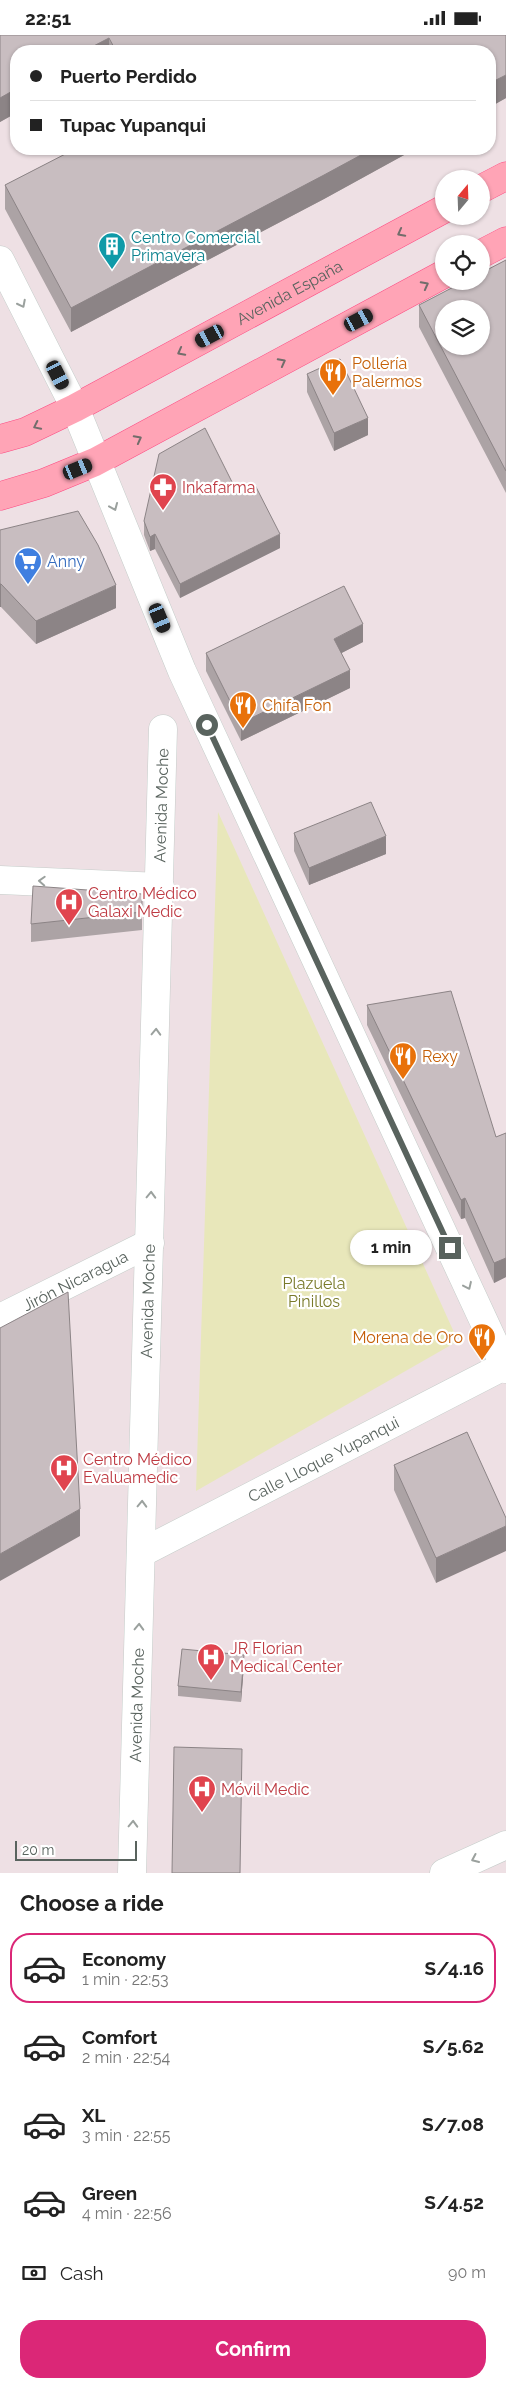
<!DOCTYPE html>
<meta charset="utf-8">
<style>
body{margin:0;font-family:Raleway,sans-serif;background:#f2f2f2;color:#222;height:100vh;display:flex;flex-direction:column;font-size:19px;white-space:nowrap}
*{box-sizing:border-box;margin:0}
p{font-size:16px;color:#767676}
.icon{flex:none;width:28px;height:28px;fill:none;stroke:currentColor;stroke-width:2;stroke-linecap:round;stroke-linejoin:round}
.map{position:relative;height:1838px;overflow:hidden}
.drawer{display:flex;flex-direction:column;background:#fff;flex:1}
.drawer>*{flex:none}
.guide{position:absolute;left:10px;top:10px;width:486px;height:110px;border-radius:20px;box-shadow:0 1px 4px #0004;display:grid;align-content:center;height:110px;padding:0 20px;background:#fff}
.needle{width:32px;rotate:19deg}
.buttons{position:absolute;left:435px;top:135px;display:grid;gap:10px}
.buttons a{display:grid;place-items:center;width:55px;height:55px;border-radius:50%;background:#fff;box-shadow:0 1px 4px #0004;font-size:25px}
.scale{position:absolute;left:15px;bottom:12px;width:122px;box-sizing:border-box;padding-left:5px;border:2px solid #59635e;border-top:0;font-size:14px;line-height:18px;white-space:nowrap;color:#59635e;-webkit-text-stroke:4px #fff;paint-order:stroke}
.end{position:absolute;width:22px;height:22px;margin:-11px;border:6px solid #59635e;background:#fff;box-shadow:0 0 0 2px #fff}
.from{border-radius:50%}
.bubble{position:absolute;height:35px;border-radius:18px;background:#fff;box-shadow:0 1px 4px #0004;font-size:16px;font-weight:700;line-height:35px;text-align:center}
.car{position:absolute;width:15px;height:30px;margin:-15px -8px;border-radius:6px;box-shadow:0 0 4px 1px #0007;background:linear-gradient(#222 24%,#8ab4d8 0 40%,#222 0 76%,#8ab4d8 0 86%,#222 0)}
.guide b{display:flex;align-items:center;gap:18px;height:48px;font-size:19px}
.guide b+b{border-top:1px solid #e0e0e0}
.guide i{width:12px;height:12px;background:#222}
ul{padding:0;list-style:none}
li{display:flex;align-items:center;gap:15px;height:70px;margin:0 10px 8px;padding:0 10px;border:2px solid transparent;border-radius:20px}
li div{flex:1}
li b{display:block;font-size:19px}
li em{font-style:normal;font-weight:700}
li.current{border-color:#db2777}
li>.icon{width:45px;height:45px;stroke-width:1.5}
h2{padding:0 20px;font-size:22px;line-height:60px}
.pay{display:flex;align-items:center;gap:12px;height:55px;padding:0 20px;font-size:19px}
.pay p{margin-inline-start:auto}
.cta{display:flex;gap:10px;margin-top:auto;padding:10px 20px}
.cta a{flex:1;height:58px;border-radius:20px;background:#db2777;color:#fff;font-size:20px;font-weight:700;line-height:58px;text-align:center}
.status{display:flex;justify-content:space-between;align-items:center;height:35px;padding:0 25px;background:#fff;direction:ltr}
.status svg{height:14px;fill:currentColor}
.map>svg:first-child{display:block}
</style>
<div class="status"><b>22:51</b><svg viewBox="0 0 49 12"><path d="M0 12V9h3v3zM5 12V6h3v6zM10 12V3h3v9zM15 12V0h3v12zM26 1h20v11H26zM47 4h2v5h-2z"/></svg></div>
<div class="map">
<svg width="506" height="1838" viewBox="0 0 506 1838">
<rect width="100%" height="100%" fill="#eee0e4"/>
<!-- green -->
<path fill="#e8e7ba" d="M218,777L458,1306L196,1456Z"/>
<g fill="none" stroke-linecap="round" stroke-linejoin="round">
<!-- minor casing -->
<g stroke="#c5cdca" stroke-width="29">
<g id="minor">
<path d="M0,845L160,852"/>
<path id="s1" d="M0,1283L150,1208"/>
<path id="s2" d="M141,1518L506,1330"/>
<path id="s3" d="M132,1838L163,694"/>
</g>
</g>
<!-- tertiary casing -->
<g stroke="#c5cdca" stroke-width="29">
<path id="tertiary" d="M0,225L75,373L182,636L506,1334
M444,1838L506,1810"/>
</g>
<!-- primary casing -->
<g stroke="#fd4a82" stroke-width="29">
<g id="primary">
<path d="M481,154L506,141"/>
<path d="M481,219L506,206"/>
<path id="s4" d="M0,404L25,397L75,373L444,174"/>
<path d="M0,461L44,448L95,427L444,239"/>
</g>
</g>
<!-- minor -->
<use href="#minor" stroke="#fff" stroke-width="28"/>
<!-- tertiary -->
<use href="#tertiary" stroke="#fff" stroke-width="28"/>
<!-- primary -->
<use href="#primary" stroke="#ffa4b6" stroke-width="28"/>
</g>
<!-- wall -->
<path fill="#aca3a5" d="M0,0H506V63L490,72V16H16V78L0,87Z
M75,114H415L324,164L71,297L5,174V150Z
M506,225V458L419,292V270Z
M307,339L368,400L334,416L307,357Z
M238,459L280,513L180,563L155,514L150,516L144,500V486Z
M0,495L116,573L36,609L1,572Z
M363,607L341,618L350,653L241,706L206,636V618Z
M294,798L386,819L309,850L294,816Z
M142,859V895L31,907V889Z
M367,970L496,1102L506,1098V1242L494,1248L465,1183L461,1184L367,990Z
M467,1397L436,1548L394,1455V1430Z
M244,1630L241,1667L178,1661V1651Z"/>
<!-- shaded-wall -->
<path fill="#8c8486" d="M109,3V16H84Z
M506,40V63L490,72V48Z
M16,54V78L0,87V63Z
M372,114H415L324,164L71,297V273Z
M368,383V400L334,416V398Z
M155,499V514L150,516V502Z
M280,499V513L180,563V549Z
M0,549H1V572H0Z
M116,550V573L36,609V586Z
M363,589V607L334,622V604Z
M350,635V653L241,706V688Z
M386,801V819L309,850V833Z
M465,1163V1183L461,1184V1165Z
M506,1223V1242L494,1248V1228Z
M80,1474V1501L0,1546V1519Z
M506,1491V1516L436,1548V1523Z
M244,1620V1630L241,1667V1657Z"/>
<!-- building -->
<path fill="#c8bdc0" stroke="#8c8486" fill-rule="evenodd" d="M0,0H506V40L490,48V16H116L109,3L84,16H16V54L0,63Z
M75,114H372L324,140L71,273L5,150Z
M506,225V436L419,270L465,246H481V238ZM444,274H481V311H444Z
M340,324L368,383L334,398L307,339Z
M205,393L238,459L255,450L280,499L180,549L155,499L150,502L144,486L159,419Z
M78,476L98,510L116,550L36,586L1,549H0V495Z
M344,551L363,589L334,604L350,635L241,688L206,618Z
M371,767L386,801L309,833L294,798Z
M33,851L142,859V877L31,889Z
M451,956L496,1102L506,1098V1223L494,1228L465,1163L461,1165L367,970Z
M68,1257L80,1474L0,1519V1293Z
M467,1397L506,1483V1491L436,1523L394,1430Z
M182,1614L244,1620L241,1657L178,1651Z
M174,1712L242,1714L240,1838H172Z"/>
<!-- one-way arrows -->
<defs><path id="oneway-chevron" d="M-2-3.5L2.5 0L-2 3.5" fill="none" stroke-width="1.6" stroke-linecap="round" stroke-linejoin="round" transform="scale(1.25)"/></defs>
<g stroke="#726d6b">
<use href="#oneway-chevron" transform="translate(401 198) rotate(152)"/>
<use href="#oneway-chevron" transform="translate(425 250) rotate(-28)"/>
<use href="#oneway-chevron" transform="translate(181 317) rotate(152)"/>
<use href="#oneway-chevron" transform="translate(282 327) rotate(-28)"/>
<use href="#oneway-chevron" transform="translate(37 391) rotate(154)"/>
<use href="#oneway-chevron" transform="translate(138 404) rotate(-28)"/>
</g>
<g stroke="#9ba19e">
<use href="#oneway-chevron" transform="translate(22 269) rotate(63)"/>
<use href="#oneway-chevron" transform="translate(114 472) rotate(67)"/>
<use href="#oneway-chevron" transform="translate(42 846) rotate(-177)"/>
<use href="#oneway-chevron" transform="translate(156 997) rotate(-88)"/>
<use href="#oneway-chevron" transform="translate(151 1160) rotate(-88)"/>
<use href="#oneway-chevron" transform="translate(468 1251) rotate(65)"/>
<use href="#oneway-chevron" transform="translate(142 1469) rotate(-88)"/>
<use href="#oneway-chevron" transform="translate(139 1592) rotate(-88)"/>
<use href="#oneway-chevron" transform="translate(133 1789) rotate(-88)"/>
<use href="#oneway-chevron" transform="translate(475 1824) rotate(156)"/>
</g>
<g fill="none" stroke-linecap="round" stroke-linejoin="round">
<!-- route -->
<path stroke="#59635e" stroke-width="6" d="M207,690L450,1213"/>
</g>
<!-- icons -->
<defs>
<g id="building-pin" transform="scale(1.4375)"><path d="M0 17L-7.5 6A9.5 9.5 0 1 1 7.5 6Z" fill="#0f9aa8" stroke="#fff"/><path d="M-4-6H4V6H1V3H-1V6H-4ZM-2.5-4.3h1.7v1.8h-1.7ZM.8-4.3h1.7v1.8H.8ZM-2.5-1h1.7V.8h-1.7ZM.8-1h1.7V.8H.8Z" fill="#fff"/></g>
<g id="restaurant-pin" transform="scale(1.4375)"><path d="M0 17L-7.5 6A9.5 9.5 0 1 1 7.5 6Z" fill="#e8710a" stroke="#fff"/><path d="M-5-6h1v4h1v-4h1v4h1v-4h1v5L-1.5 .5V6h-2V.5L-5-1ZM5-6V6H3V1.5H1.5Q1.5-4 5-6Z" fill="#fff"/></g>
<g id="pharmacy-pin" transform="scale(1.4375)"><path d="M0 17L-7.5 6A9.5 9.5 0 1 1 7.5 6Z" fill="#e0444e" stroke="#fff"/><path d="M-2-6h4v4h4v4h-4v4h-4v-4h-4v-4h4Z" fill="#fff"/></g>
<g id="supermarket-pin" transform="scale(1.4375)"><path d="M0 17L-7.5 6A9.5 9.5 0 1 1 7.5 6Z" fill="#3f7fe0" stroke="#fff"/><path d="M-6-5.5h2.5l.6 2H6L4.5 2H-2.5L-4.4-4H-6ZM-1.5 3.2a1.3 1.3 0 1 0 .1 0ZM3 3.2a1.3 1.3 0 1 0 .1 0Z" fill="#fff"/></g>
<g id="hospital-pin" transform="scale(1.4375)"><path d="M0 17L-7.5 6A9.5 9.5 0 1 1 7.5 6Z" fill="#e0444e" stroke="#fff"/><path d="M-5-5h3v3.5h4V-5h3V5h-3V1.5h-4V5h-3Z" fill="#fff"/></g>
</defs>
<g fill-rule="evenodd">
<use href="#building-pin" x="112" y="211"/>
<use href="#restaurant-pin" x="333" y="337"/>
<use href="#pharmacy-pin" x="163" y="452"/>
<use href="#supermarket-pin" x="28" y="526"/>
<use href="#restaurant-pin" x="243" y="670"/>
<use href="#hospital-pin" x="69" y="867"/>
<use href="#restaurant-pin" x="403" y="1021"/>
<use href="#restaurant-pin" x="482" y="1302"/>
<use href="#hospital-pin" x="64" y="1433"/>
<use href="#hospital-pin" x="211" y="1622"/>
<use href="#hospital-pin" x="202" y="1754"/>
</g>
<g text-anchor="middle" stroke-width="4.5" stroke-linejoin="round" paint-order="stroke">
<!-- culture labels -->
<g font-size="16" fill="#0d838f" stroke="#fff" text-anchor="start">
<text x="131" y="208">Centro Comercial<tspan x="131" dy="18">Primavera</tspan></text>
</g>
<!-- street labels -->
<g font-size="16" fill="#59635e" stroke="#fff">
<text dy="6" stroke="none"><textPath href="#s4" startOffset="325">Avenida España</textPath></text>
<text dy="6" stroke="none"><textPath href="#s3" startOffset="1068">Avenida Moche</textPath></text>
<text dy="6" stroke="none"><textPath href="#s1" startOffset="84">Jirón Nicaragua</textPath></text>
<text dy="6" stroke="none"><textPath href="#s3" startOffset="572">Avenida Moche</textPath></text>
<text dy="6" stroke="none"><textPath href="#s2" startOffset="205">Calle Lloque Yupanqui</textPath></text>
<text dy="6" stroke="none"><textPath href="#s3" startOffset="168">Avenida Moche</textPath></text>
</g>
<!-- food labels -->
<g font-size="16" fill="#c56008" stroke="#fff" text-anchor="start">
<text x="352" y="334">Pollería<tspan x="352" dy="18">Palermos</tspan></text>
<text x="262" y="676">Chifa Fon</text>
<text x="422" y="1027">Rexy</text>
<text x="463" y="1308" text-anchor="end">Morena de Oro</text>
</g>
<!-- health labels -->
<g font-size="16" fill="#be3a42" stroke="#fff" text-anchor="start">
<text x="182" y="458">Inkafarma</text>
<text x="88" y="864">Centro Médico<tspan x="88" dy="18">Galaxi Medic</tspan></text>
<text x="83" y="1430">Centro Médico<tspan x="83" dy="18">Evaluamedic</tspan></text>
<text x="230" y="1619">JR Florian<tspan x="230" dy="18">Medical Center</tspan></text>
<text x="221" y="1760">Móvil Medic</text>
</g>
<!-- shop labels -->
<g font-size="16" fill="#366cbe" stroke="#fff" text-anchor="start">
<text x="47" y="532">Anny</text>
</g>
<!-- park labels -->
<g font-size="16" fill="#797a2a" stroke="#fff">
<text x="314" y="1254">Plazuela<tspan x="314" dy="18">Pinillos</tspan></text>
</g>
</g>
</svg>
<div class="buttons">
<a><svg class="needle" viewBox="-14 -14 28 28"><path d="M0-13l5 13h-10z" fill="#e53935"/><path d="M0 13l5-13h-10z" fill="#767676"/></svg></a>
<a><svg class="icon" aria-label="locate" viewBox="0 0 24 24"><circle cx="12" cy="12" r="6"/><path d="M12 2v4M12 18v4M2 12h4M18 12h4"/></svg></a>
<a><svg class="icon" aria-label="layers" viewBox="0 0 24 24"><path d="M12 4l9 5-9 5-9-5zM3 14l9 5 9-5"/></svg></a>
</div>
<div class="scale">20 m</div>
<i class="end from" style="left:207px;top:690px"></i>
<i class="end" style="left:450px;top:1213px"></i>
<div class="bubble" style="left:350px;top:1195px;width:82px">1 min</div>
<i class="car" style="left:359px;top:285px;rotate:62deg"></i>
<i class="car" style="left:210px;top:301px;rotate:242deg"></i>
<i class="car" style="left:58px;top:340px;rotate:153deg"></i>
<i class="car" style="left:78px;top:434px;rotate:68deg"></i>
<i class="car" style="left:160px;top:583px;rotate:157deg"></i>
<div class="guide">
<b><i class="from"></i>Puerto Perdido</b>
<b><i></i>Tupac Yupanqui</b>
</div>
</div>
<section class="drawer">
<h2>Choose a ride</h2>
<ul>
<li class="current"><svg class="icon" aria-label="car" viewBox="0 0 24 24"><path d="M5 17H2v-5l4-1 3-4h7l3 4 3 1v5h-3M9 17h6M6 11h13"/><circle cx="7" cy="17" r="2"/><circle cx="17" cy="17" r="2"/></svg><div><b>Economy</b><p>1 min · 22:53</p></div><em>S/4.16</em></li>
<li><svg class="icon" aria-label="car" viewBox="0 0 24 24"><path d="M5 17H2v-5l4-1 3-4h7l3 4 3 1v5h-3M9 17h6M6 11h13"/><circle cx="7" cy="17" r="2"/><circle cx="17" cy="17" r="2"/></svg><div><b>Comfort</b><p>2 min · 22:54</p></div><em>S/5.62</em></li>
<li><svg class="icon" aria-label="car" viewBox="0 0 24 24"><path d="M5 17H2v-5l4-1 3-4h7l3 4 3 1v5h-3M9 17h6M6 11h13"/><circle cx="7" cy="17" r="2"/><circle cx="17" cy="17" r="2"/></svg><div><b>XL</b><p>3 min · 22:55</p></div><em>S/7.08</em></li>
<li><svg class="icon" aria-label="car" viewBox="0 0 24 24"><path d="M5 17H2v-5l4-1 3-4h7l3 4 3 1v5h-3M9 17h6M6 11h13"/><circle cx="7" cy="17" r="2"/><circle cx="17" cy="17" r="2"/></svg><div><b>Green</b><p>4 min · 22:56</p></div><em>S/4.52</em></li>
</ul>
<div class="pay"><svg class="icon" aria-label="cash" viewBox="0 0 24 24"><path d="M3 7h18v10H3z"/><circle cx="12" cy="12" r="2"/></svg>Cash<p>90 m</p></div>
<div class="cta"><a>Confirm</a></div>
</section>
